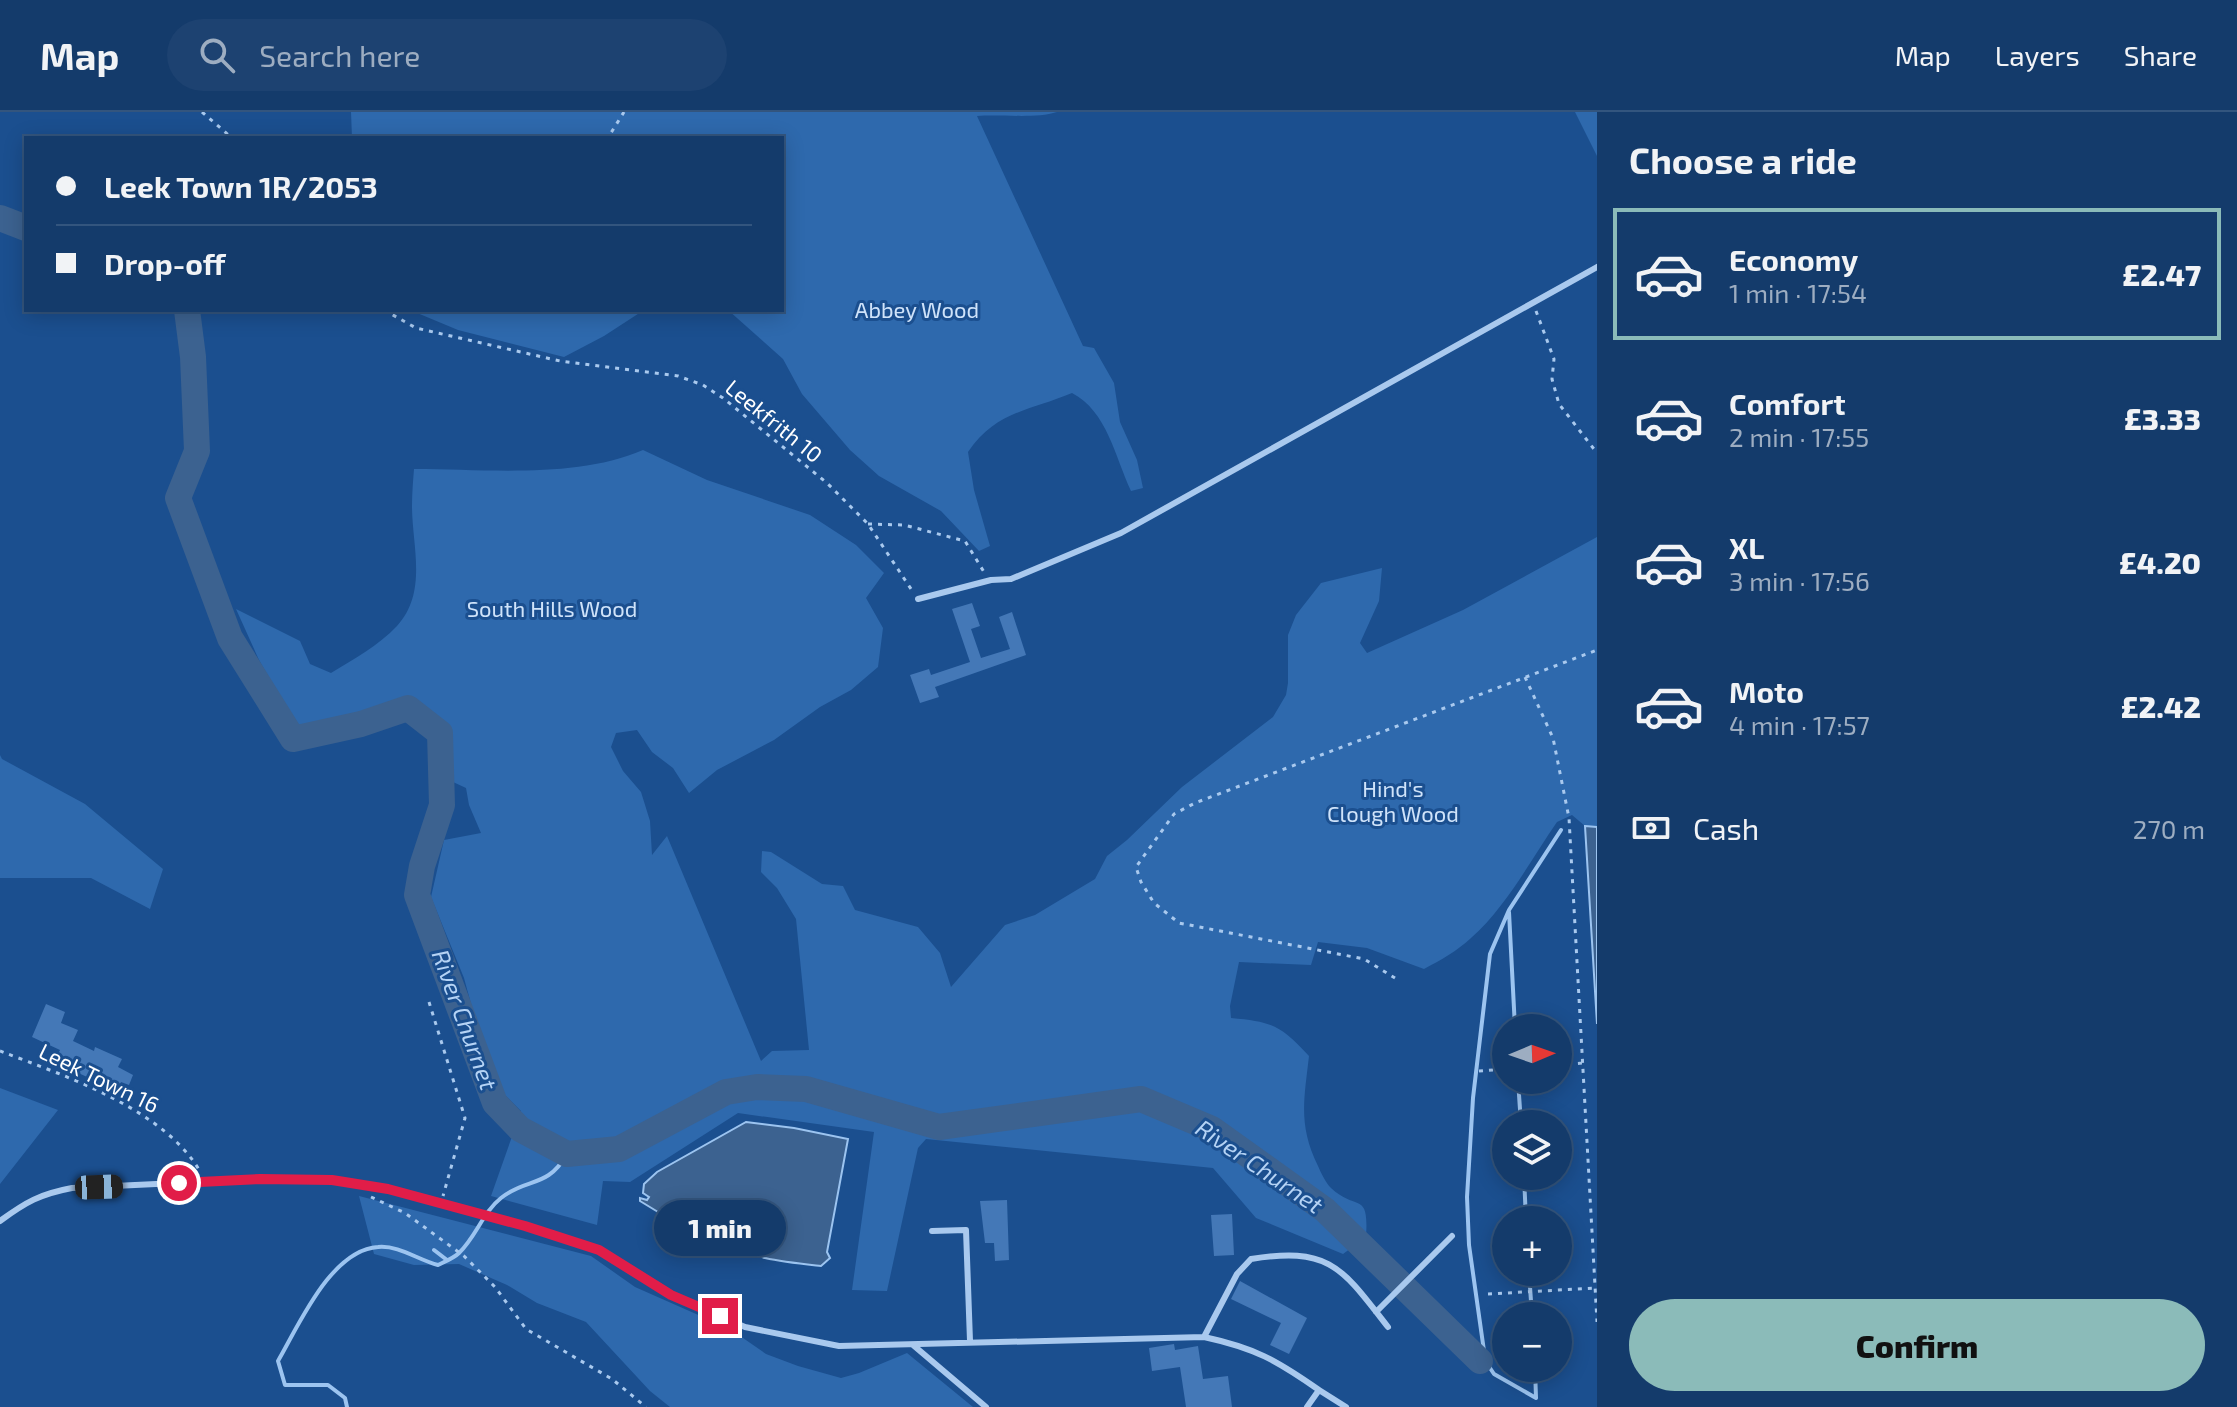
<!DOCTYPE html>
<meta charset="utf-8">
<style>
body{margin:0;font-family:"Exo 2",sans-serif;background:#1d4271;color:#f1f3f6;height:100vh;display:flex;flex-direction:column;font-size:30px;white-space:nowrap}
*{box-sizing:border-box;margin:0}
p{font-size:26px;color:#9dadc1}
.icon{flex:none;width:44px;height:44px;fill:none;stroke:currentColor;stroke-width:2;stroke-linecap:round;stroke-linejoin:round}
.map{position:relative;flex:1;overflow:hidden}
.side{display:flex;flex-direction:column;background:#143b6b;width:640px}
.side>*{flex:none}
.hud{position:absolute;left:24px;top:24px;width:760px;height:176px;border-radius:0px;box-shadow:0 4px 20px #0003,0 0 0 2px #33557e;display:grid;align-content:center;height:176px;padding:0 32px;background:#143b6b}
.needle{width:52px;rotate:88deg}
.controls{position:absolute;left:1492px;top:902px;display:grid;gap:16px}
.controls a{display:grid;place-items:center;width:80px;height:80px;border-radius:50%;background:#143b6b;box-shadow:0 4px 20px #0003,0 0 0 2px #33557e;font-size:40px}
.end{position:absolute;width:36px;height:36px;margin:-18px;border:10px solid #e11d48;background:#fff;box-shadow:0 0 0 4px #fff}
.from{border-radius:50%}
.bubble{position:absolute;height:56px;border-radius:28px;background:#143b6b;box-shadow:0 4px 20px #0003,0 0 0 2px #33557e;font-size:26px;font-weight:800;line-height:56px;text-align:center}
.car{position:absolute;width:24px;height:48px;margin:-24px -12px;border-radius:10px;box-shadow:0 0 6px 2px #0007;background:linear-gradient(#222 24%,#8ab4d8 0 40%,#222 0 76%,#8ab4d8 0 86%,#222 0)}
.hud b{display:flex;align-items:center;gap:28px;height:76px;font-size:30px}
.hud b+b{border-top:2px solid #33557e}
.hud i{width:20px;height:20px;background:#f1f3f6}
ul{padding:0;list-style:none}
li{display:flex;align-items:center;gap:24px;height:132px;margin:0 16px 12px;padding:0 16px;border:4px solid transparent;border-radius:0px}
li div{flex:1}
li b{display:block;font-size:30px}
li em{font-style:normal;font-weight:800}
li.current{border-color:#8bbbb9}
li>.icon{width:72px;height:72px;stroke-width:1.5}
h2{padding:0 32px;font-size:36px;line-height:96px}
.pay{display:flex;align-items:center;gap:20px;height:88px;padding:0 32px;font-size:30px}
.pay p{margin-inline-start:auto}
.primary-button{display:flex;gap:16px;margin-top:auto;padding:16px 32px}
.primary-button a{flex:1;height:92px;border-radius:48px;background:#8bbbb9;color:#111;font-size:32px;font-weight:800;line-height:92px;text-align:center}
header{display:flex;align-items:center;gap:48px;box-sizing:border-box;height:112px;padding:0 40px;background:#143b6b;border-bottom:2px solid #33557e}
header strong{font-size:38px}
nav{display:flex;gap:44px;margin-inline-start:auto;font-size:28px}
.search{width:560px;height:72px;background:#1d4271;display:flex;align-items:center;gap:20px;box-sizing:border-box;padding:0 28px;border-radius:44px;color:#9dadc1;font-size:30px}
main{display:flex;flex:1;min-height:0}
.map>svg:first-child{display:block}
</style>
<header>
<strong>Map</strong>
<div class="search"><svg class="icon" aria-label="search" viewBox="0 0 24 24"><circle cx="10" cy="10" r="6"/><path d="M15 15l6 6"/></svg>Search here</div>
<nav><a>Map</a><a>Layers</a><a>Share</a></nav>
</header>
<main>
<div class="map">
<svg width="1597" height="1295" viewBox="0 0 1597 1295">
<rect width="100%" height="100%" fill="#1b4f8f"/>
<!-- green -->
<path fill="#2e69ad" d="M351,0H1057C1035,7 1001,2 977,4L1083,234L1094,236L1114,271L1120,310L1137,348L1143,376L1131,379C1115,345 1107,299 1072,281C1029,299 996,299 968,340L974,378L990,434L979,439L941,399L879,364L850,338L802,282L783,247L728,198H782V26H352Z
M1575,0H1597V44Z
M410,198H644L604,224L564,245L458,218Z
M643,338L707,368L810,403L856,433L884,461L866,486L883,516L878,555L851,578L820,595L774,628L717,658L689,681L673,656L652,640L637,618L616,621L611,635L623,659L641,680L650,709L652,743L667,724L761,949L772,939L809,938L796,807L777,776L761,760L762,739L771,740L822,772L843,774L855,798L918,815L940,841L951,875L1005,813L1035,803L1095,767L1107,744L1127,728L1182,675L1273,605L1286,583L1288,571V523L1296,503L1321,471L1382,456L1379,489L1360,531L1367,541L1463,498L1597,425V715L1585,714L1572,703L1557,710C1530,749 1506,795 1471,826C1457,839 1441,848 1424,857L1367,836L1318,830L1311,853L1239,850L1230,894L1231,906C1273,910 1280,913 1309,944C1304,988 1298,1013 1318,1054C1321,1061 1326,1071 1331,1076C1357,1100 1369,1078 1366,1125L1343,1142L1256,1106L1213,1056L926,1027L918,1036L887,1179L852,1178L874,1020L738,1001L630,1070L603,1069L597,1113L491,1084L521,999L501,979L482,932L464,866L431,785L444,728L481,721L469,693L466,676L453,670L447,621L410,592L357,610V603L297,616L259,548L236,497L300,529L310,552L331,561C354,547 378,534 397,514C428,480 412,434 412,394C412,382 413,369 414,357C486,357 576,367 643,338Z
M0,643L2,647L85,692L163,757L150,797L91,766H0Z
M0,976L58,998L0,1072Z
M359,1084L591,1144L635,1175L730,1217L766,1242L798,1254L841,1266L859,1261L907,1241L973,1295H670L650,1279L586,1210L537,1191L507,1173L459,1152L414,1153L374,1142Z"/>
<!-- water -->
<path fill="#3c6290" stroke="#9cc4f0" stroke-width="2" d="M1585,714L1597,715V912Z
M746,1010L794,1016L848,1027L827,1140L830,1146L821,1154C803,1152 783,1150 765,1146C721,1134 678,1113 640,1089V1086L647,1088L649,1085L643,1081L644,1072L657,1060Z"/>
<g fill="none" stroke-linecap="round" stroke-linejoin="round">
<!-- stream -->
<path stroke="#9cc4f0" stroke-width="4" d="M1509,800L1515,916
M1518,968L1521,1012
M1524,1064L1526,1108
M434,1138L447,1148
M1529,1160L1532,1204
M1484,1239L1469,1133L1467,1085L1473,986L1490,842L1509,798L1561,718
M1488,1253L1494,1262L1536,1286
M1535,1256L1536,1286
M347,1295L345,1286L328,1273H285L278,1249C299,1213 331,1138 378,1135C399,1133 418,1148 438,1153C444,1150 454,1146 459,1141C476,1125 483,1100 501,1086C527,1065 547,1077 567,1042"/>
<!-- river -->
<path stroke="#3c6290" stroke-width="26" d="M0,106L26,116
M187,198L193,245L197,339L178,386L230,526L293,627L361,612L408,596L440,621L442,693L422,754L417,783L495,991L520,1017L567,1042L619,1037L726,980L757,975L806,977L939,1015L1141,987L1212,1017L1325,1098L1480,1249"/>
</g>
<!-- building -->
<path fill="#4478b7" d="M972,491L980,514L971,517L981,546L1010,537L999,505L1012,500L1026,543L935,575L939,585L920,591L910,563L929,557L931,563L970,550L952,497Z
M46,892L65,900L61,911L78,918L73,929L94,939L95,935L122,947L118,955L133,963L129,973L121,970L120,972L99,963L96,969L54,950L60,938L32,925Z
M1007,1088L1009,1148L995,1149L994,1131H985L980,1089Z
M1232,1102L1234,1143L1214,1144L1211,1103Z
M1240,1169L1307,1206L1289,1242L1270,1233L1281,1211L1231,1187Z
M1174,1232L1175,1238L1198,1234L1203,1267L1228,1264L1232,1295H1186L1180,1255L1152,1259L1149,1236Z"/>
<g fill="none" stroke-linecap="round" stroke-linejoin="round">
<!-- path -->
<path stroke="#a9c9ee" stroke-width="3" stroke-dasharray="4 6" stroke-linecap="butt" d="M202,0L232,26
M604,26L609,24L624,0
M384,198L416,216L560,249L678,264L703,273L723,286L827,371L868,412L913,480
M1536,199L1554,247L1552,267L1559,292L1597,341
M868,412L904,413L965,429L984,460
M1525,565L1553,626L1569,706L1597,1210
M1395,866L1364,847L1179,811L1154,791L1141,770L1136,755L1174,702L1195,691L1597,538
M429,890L465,1006L443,1084
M0,939C65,964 165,997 201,1061
M1558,953L1583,951
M1479,959L1506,957
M371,1085L405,1101L464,1144L495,1175L526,1217L612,1267L646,1295
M1488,1182L1595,1176"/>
<!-- lane -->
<path stroke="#a9c9ee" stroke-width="6" d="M918,487L991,468L1011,467L1121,421L1597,155
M0,1109C26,1090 40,1082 72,1076L260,1067L332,1068L388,1077L525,1114L599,1138L671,1183L745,1215L839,1234L1204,1225L1237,1162L1251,1147C1330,1134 1342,1156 1388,1215
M932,1119L966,1118L970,1229
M1376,1200L1452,1124
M1204,1225C1255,1236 1276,1248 1319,1278L1307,1295
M913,1233L986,1295
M1319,1278L1346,1295"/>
</g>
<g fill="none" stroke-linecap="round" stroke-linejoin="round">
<!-- route -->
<path stroke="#e11d48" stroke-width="10" d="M179,1071L260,1067L332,1068L388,1077L525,1114L599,1138L671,1183L720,1204"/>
</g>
<g text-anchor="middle" stroke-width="6" stroke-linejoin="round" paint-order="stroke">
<!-- park labels -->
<g font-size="22" fill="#cfe3fa" stroke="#1b4f8f">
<text x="917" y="206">Abbey Wood</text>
<text x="552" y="505">South Hills Wood</text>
<text x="1393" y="685">Hind's<tspan x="1393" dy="25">Clough Wood</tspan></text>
</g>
<!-- street labels -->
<g font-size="22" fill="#fff" stroke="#1b4f8f">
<text transform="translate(774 309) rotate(39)" y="8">Leekfrith 10</text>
<text transform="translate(99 966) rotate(26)" y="8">Leek Town 16</text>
</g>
<!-- water labels -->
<g font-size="24" font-style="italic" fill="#b5d3f5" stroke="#1b4f8f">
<text transform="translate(464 908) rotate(70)" y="8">River Churnet</text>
<text transform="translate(1259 1055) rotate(34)" y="8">River Churnet</text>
</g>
</g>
</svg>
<div class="controls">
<a><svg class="needle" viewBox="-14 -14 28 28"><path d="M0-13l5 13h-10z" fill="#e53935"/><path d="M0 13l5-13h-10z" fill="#9dadc1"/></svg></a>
<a><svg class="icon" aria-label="layers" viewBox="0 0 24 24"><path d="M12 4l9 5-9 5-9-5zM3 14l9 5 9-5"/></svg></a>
<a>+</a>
<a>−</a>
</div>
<i class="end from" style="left:179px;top:1071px"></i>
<i class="end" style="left:720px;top:1204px"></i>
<div class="bubble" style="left:654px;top:1088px;width:132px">1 min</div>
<i class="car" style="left:99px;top:1075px;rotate:88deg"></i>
<div class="hud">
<b><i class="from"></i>Leek Town 1R/2053</b>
<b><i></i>Drop-off</b>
</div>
</div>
<section class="side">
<h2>Choose a ride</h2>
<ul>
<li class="current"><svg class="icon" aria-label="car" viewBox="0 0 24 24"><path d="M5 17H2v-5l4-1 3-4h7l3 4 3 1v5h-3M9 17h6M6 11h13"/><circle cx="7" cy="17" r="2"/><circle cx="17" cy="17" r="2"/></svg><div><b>Economy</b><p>1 min · 17:54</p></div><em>£2.47</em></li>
<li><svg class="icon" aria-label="car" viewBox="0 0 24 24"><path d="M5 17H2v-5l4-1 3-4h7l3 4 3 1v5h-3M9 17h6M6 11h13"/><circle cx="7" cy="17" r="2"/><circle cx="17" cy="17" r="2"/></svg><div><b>Comfort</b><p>2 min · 17:55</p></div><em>£3.33</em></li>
<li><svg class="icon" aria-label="car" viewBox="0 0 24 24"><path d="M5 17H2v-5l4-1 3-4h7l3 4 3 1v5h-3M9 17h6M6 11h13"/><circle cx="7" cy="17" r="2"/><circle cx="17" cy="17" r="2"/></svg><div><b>XL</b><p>3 min · 17:56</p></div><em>£4.20</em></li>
<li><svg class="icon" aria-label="car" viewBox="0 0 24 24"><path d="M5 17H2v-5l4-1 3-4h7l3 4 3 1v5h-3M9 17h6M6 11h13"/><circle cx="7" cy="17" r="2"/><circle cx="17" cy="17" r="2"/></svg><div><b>Moto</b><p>4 min · 17:57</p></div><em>£2.42</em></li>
</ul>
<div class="pay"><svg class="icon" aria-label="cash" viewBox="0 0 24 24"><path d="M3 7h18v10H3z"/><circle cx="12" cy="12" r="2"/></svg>Cash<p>270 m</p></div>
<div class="primary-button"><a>Confirm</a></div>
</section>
</main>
